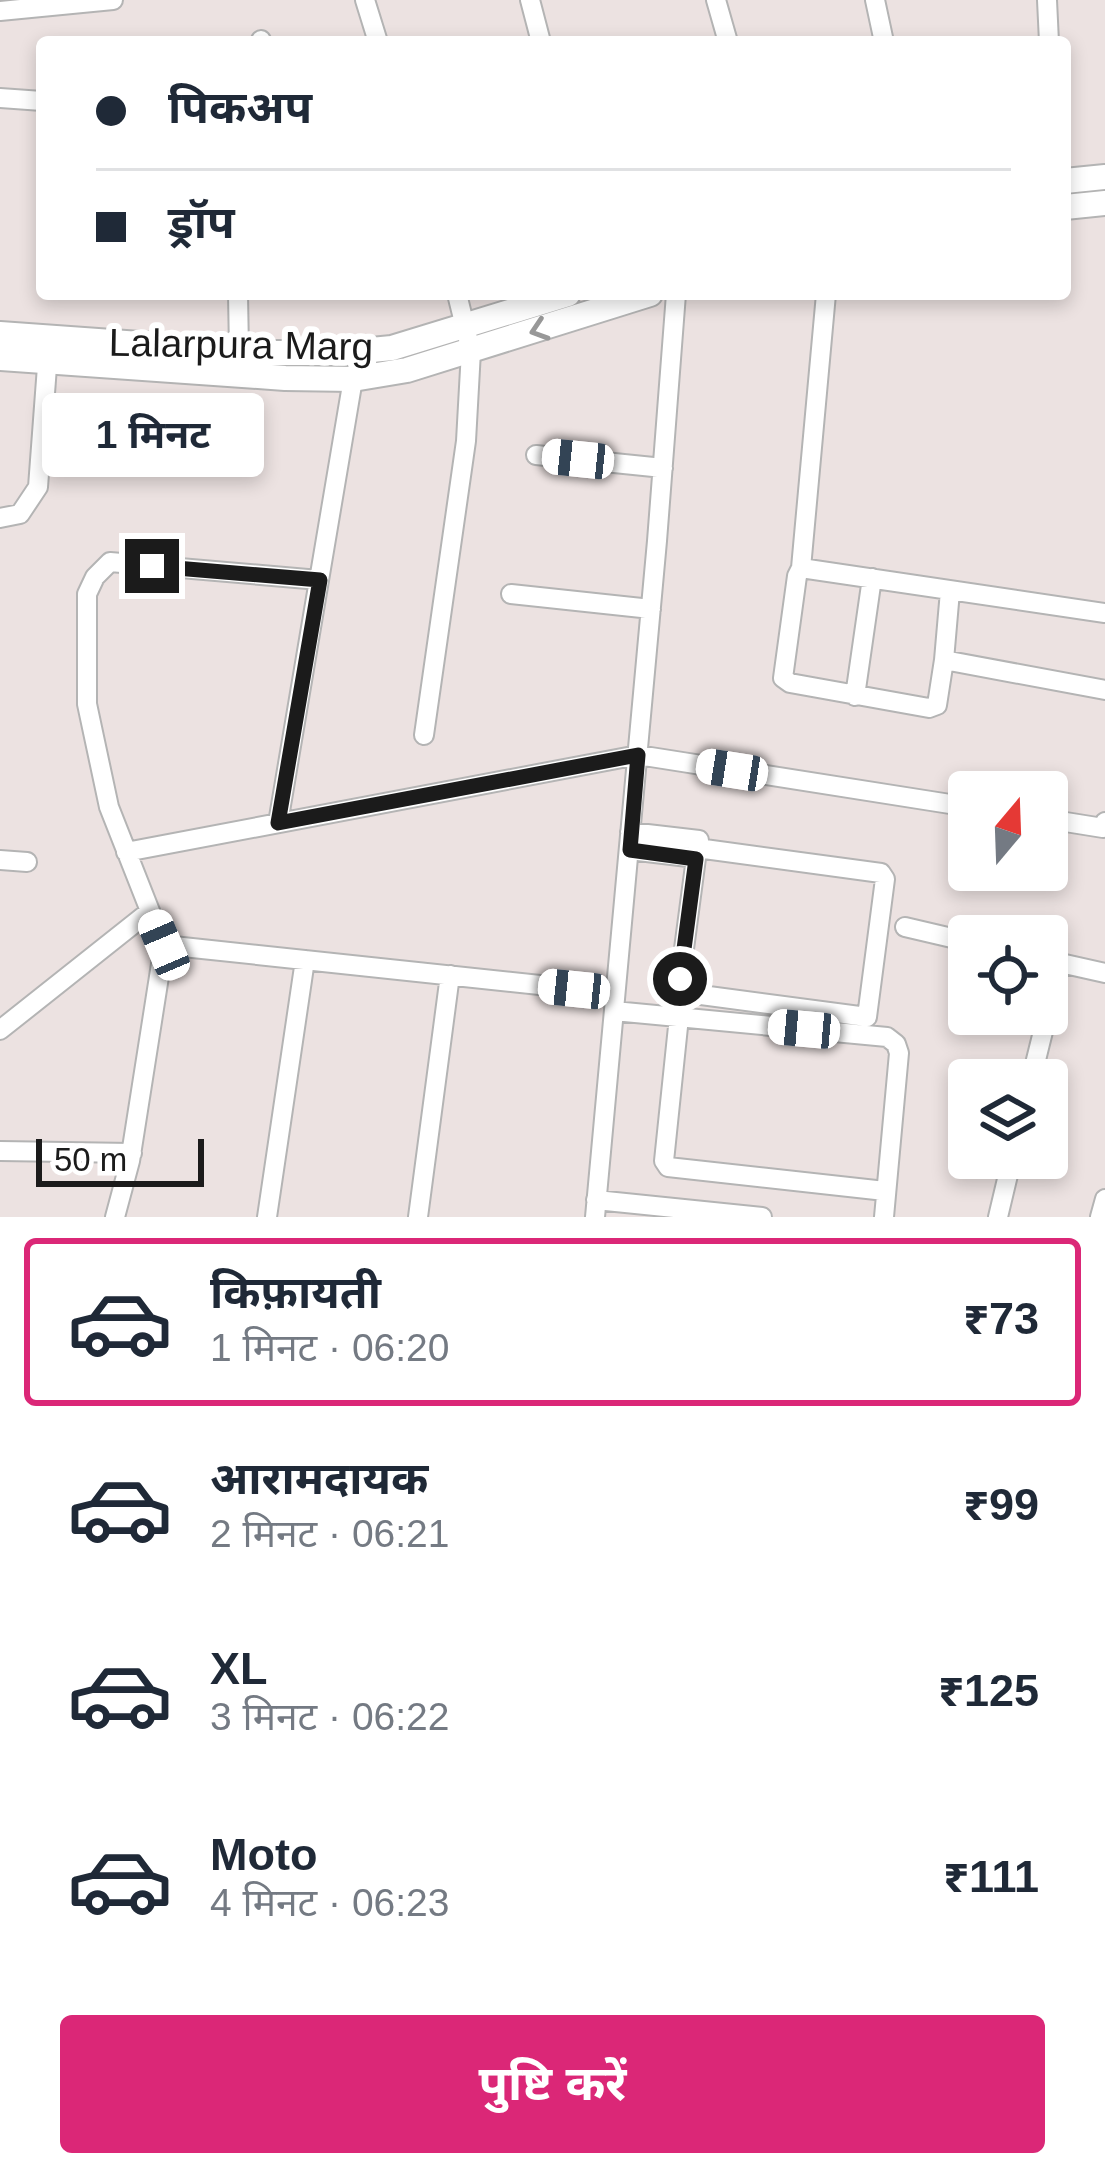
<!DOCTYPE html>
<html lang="hi">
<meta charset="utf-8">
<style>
body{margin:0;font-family:Arial,"Noto Sans Devanagari",sans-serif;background:#f6f6f7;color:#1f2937;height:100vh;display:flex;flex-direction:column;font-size:45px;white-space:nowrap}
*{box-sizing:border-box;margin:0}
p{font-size:39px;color:#747a83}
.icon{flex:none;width:66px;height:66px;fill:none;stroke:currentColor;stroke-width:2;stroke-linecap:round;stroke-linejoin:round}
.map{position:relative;height:1217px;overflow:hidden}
.drawer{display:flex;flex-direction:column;background:#fff;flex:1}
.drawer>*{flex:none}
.banner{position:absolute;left:36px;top:36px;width:1035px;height:264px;border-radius:12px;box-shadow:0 6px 18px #0003;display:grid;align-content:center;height:264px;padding:0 60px;background:#fff}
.needle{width:78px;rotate:19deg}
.buttons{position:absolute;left:948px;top:771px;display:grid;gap:24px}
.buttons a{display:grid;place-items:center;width:120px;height:120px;border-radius:12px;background:#fff;box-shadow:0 6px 18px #0003;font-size:60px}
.scale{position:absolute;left:36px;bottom:30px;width:168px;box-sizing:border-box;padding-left:12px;border:6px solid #1b1b1b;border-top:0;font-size:33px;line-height:42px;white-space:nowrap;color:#1b1b1b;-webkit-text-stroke:9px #fff;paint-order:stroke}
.end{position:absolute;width:54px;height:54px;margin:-27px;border:15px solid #1b1b1b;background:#fff;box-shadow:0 0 0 6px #fff}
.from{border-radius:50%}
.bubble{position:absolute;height:84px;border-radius:12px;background:#fff;box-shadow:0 6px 18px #0003;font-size:39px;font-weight:700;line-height:84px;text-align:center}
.car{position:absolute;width:36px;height:72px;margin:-36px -18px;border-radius:15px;box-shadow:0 0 9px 3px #0007;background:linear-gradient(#fff 24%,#345 0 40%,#fff 0 76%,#345 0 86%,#fff 0)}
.banner b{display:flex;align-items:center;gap:42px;height:114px;font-size:45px}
.banner b+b{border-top:3px solid #e0e1e3}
.banner i{width:30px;height:30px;background:#1f2937}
ul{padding:21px 0 0;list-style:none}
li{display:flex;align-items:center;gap:36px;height:168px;margin:0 24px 18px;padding:0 36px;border:6px solid transparent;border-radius:12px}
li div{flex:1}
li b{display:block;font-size:45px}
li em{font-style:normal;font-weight:700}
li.current{border-color:#db2777}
li>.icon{width:108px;height:108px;stroke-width:1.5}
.button{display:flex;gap:24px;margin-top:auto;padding:24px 60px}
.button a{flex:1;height:138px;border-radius:12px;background:#db2777;color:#fff;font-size:48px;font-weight:700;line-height:138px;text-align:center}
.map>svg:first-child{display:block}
</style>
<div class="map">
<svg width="1105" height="1217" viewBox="0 0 1105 1217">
<rect width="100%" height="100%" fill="#ece2e1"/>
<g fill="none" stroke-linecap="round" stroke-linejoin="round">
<!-- minor casing -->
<g stroke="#b4b4b4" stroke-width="22">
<path id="minor" d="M365,0L378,42
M530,0L541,42
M716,0L728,42
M875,0L884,42
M1047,0L1049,42
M0,11L113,0
M261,42V40
M0,98L42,101
M238,294L239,351
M826,294L801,568L797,576L783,678L790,683L929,708L937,705L944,660
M536,455L663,468
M0,518L20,514L38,487L48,353
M801,568L1105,613
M950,591L944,660L1105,690
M511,594L651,609
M855,696L872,578
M424,735L466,441L471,351L457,294
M1047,819L1103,828L1105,822
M278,823L353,379
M630,832L699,840L696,858L680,979V988L686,993L867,1017L885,879L881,873L697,848
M630,850L696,858
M126,852L638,755L969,807
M0,860L27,862
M150,911L164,945L615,993
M905,927L969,942
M1047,960L1105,973
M614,1011L887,1037L896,1044L899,1053L884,1217
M679,1017L664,1161L668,1167L885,1191
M0,1030L150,911L109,807L87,704V594L95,577L110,562L319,580
M1031,1080L1060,963
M0,1151L132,1153
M596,1200L762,1217
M115,1217L130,1161L164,945
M267,1217L305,960
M418,1217L450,975
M595,1217L657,541L676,294
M998,1217L1012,1158
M1100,1217L1105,1199"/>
</g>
<!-- tertiary casing -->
<g stroke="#b4b4b4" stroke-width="28">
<path id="tertiary" d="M1065,181L1105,177
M1065,207L1105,203
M0,334L266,353H340L392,348L568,294
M0,358L285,378L353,379L407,370L650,294"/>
</g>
<!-- minor -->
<use href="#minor" stroke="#fff" stroke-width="18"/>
<!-- tertiary -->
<use href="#tertiary" stroke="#fff" stroke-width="24"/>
</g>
<!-- one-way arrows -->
<defs><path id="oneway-chevron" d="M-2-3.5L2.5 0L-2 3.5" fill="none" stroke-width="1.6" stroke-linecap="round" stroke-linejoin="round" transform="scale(3)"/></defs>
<use stroke="#989898" href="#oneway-chevron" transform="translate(539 330) rotate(162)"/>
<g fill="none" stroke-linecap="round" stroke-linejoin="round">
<!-- route -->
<path stroke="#1b1b1b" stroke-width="15" d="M152,566L320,580L278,823L638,755L630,850L696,859L680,979"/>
</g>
<g text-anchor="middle" stroke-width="12" stroke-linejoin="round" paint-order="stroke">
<!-- street labels -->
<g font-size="39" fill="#1b1b1b" stroke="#fff">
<text transform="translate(241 344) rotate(1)" y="14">Lalarpura Marg</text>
</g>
</g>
</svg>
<div class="buttons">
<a><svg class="needle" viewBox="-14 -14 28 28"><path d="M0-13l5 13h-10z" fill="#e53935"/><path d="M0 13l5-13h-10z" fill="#747a83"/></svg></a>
<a><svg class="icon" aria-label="locate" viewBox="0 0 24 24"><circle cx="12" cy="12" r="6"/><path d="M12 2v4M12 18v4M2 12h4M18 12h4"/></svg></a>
<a><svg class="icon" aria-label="layers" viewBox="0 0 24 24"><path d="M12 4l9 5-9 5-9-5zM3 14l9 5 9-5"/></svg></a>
</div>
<div class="scale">50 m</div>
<i class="end from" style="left:680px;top:979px"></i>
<i class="end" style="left:152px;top:566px"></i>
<div class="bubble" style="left:42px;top:393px;width:222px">1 मिनट</div>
<i class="car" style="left:578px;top:459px;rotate:276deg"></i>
<i class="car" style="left:732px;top:770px;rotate:279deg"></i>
<i class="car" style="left:164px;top:945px;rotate:337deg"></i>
<i class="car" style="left:574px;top:989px;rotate:276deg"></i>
<i class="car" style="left:804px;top:1029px;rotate:275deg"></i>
<div class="banner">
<b><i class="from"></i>पिकअप</b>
<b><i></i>ड्रॉप</b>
</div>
</div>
<section class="drawer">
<ul>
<li class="current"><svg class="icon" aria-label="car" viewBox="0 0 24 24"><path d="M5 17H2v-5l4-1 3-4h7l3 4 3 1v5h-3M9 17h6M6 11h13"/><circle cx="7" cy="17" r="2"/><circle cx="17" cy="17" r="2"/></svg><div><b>किफ़ायती</b><p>1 मिनट · 06:20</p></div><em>₹73</em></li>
<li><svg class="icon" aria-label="car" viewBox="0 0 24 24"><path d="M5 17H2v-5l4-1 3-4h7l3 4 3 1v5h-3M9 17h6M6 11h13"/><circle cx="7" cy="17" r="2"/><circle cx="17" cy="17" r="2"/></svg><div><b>आरामदायक</b><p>2 मिनट · 06:21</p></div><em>₹99</em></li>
<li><svg class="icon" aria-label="car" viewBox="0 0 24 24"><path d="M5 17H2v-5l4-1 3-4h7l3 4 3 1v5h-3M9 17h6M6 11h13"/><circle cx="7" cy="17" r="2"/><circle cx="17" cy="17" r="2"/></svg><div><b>XL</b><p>3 मिनट · 06:22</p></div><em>₹125</em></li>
<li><svg class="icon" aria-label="car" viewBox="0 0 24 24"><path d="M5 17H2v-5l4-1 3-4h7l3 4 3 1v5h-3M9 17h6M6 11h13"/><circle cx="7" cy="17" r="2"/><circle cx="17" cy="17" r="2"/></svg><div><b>Moto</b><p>4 मिनट · 06:23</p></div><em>₹111</em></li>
</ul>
<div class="button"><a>पुष्टि करें</a></div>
</section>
